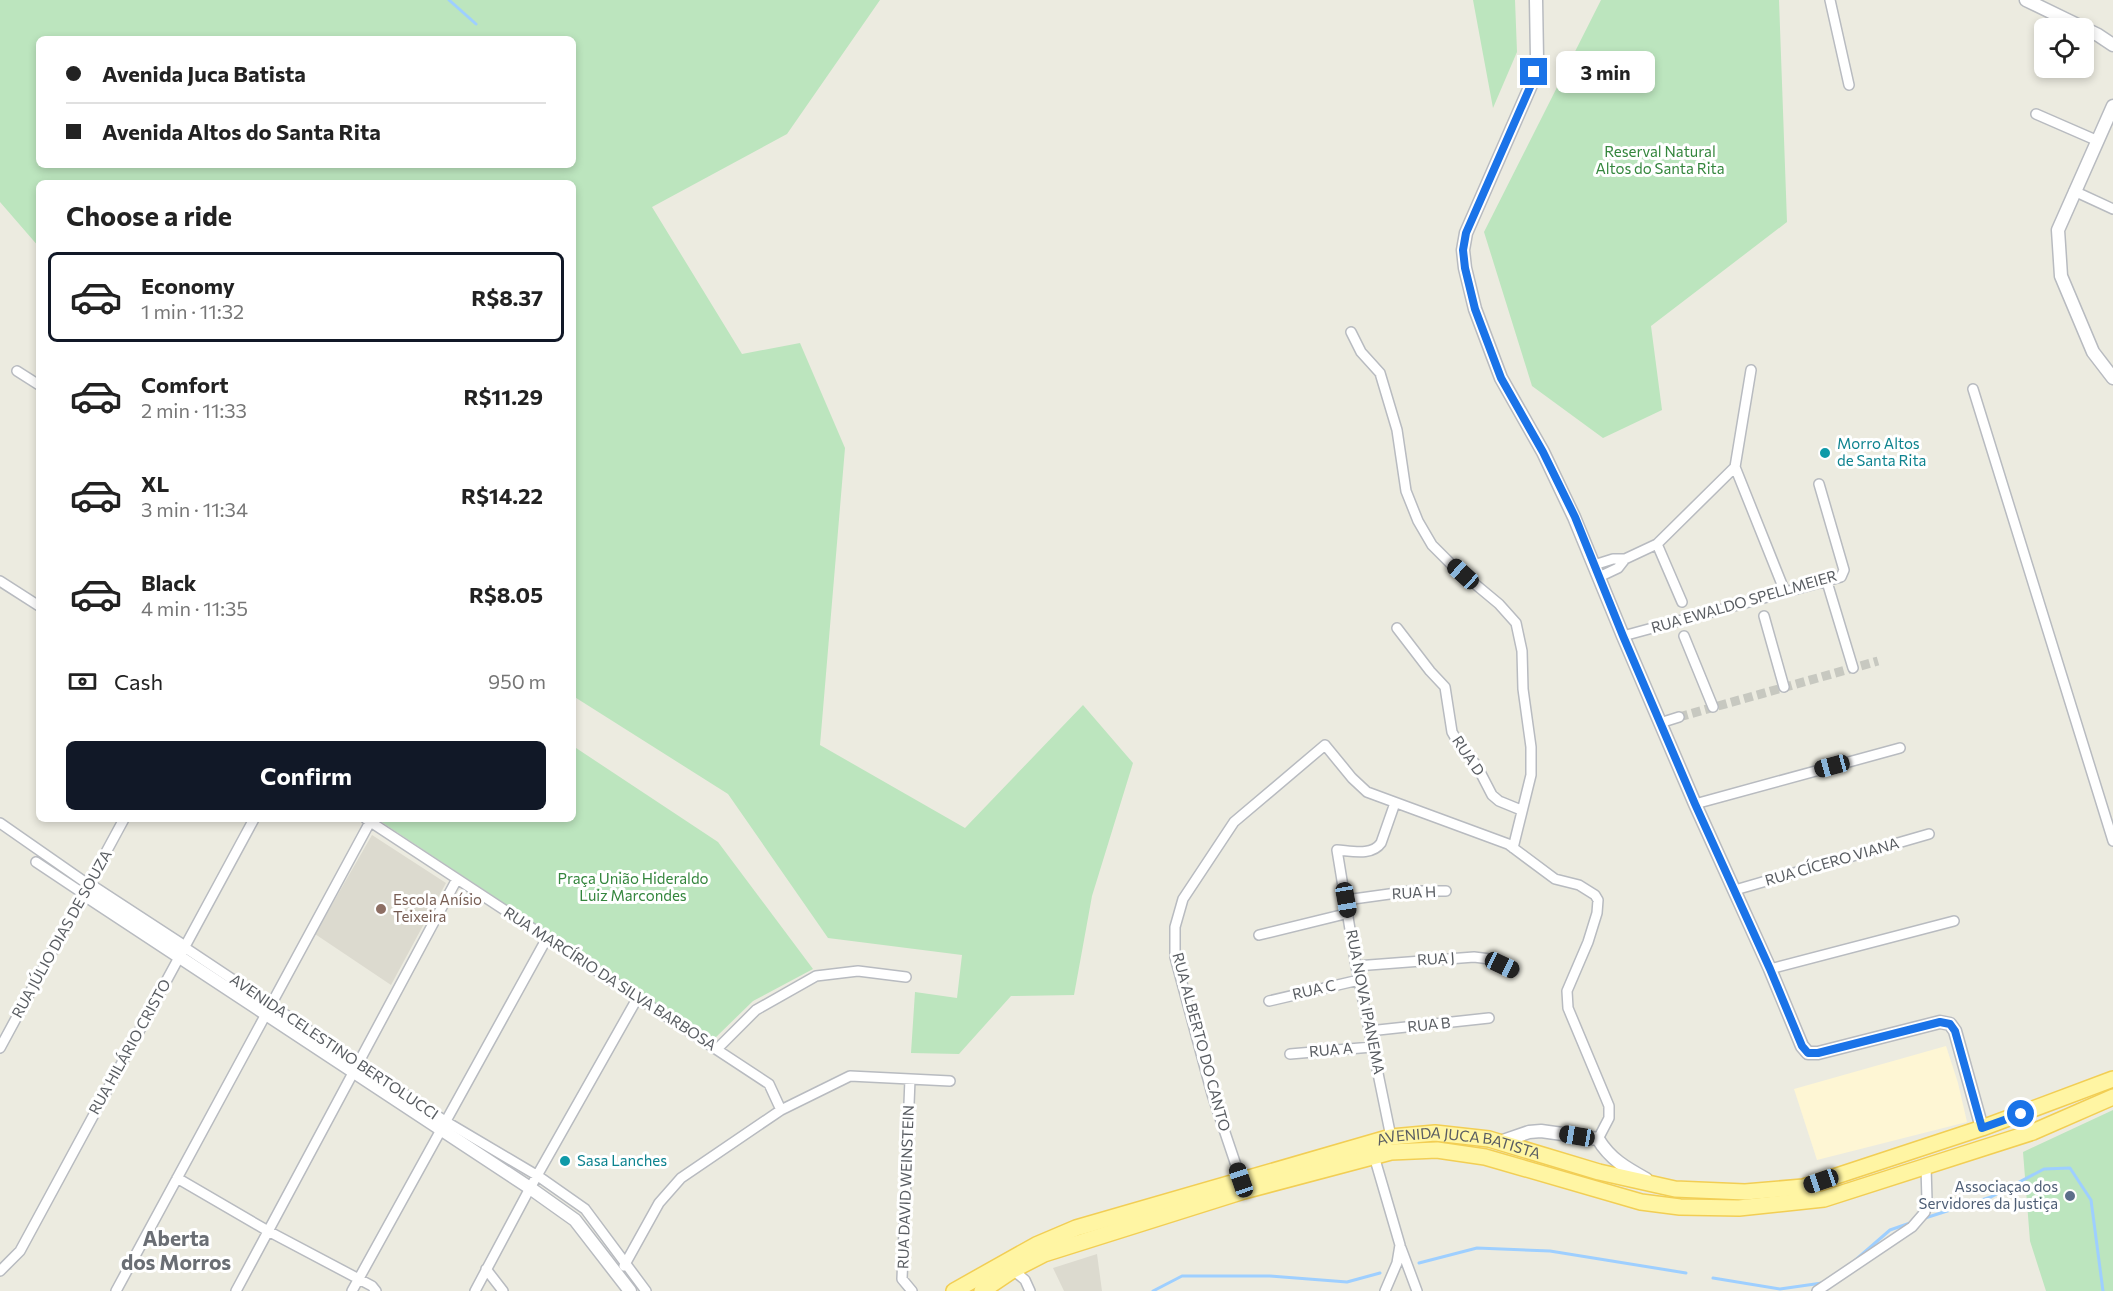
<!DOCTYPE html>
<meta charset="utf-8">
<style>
body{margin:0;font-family:Commissioner,sans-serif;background:#f2f2f2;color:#222;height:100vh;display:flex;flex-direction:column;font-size:22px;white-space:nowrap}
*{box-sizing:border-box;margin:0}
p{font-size:20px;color:#767676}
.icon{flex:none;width:33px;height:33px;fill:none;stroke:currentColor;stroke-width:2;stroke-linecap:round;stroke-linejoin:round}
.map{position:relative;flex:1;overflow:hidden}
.drawer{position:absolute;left:36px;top:180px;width:540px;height:642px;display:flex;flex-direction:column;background:#fff;border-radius:9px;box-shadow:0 3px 9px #0003}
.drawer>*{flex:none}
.top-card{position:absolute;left:36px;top:36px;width:540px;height:132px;border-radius:9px;box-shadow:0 3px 9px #0003;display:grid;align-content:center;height:132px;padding:0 30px;background:#fff}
.tools{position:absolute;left:2034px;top:18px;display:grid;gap:12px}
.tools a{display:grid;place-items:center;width:60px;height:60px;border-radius:9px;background:#fff;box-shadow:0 3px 9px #0003;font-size:30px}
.end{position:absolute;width:27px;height:27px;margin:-14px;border:8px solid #1a73e8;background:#fff;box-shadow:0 0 0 3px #fff}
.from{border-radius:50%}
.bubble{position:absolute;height:42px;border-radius:9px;background:#fff;box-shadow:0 3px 9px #0003;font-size:20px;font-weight:700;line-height:42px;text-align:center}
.car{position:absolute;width:18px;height:36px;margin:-18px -9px;border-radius:8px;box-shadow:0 0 4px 2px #0007;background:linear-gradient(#222 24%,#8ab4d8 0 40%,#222 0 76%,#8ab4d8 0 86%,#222 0)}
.top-card b{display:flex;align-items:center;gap:21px;height:57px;font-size:22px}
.top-card b+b{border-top:2px solid #e0e0e0}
.top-card i{width:15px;height:15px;background:#222}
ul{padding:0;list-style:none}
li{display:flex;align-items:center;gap:18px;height:90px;margin:0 12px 9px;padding:0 18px;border:3px solid transparent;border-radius:9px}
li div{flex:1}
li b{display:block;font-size:22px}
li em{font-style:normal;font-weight:700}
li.selected{border-color:#111827}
li>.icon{width:54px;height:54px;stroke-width:1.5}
h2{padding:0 30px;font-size:27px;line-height:72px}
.pay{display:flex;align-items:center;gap:15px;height:66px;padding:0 30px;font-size:22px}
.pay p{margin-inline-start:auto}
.action{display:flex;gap:12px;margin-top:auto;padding:12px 30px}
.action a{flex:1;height:69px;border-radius:9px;background:#111827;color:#fff;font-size:24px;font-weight:700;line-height:69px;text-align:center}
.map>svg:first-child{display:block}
</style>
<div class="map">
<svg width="2113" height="1291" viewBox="0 0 2113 1291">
<rect width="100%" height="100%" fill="#ecebe0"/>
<!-- commercial -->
<path fill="#fef6d4" d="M1946,1046L1958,1083L1967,1122L1817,1160L1794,1089Z"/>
<!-- education -->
<path fill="#dcdacf" d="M372,835L446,883L391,985L315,934Z
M1097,1254L1102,1291H1064L1053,1268Z"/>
<!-- green -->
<path fill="#bce5be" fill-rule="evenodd" d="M0,0H880L787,134L652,207L742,354L800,343L845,448L820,745L965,828L1083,705L1133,763L1092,896L1074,995L1011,996L959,1054L911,1053L915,992L957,998L962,955L828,938L728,794L573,696V183H39V247L0,202ZM39,39H573V165H39Z
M1473,0H1515L1517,52L1493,108Z
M1601,0H1779L1787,222L1651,326L1662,410L1603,438L1532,386L1484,232Z
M573,746L718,842L813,969L753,1001L712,1041L377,819H573Z
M2113,1110V1291H2046L2030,1241L2023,1152Z"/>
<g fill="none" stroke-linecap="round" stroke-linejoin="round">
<!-- stream -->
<path stroke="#9ecfff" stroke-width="3" d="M449,0L476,24
M1922,1219L1991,1197L2044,1169L2070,1168L2091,1200L2103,1291
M1419,1263L1477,1248L1550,1251L1686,1273
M1852,1263L1890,1230L1913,1222
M1713,1278L1780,1289L1822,1283
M1153,1291L1182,1276H1270L1347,1282L1380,1273"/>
<!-- minor-tunnel -->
<path stroke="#c7c8c0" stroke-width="9" stroke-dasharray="9 4.5" stroke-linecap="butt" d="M1679,717L1878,661"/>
<!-- minor casing -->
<g stroke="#b8bbc0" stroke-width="12">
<path id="minor" d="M1830,0L1849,85
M2036,114L2098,141
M2074,191L2113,209
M1351,332L1361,352L1380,373L1397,430L1406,491L1418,521L1432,545L1451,564L1499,604L1516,623L1522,651L1523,689L1531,747V775L1513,848
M17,371L39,385
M1973,389L2113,841
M1735,467L1785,592
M1657,544L1682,602
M1594,565L1613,559H1625
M1599,577L1618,568L1625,559L1657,544L1735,467L1751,370
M0,581L39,606
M1827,582L1853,668
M1764,616L1784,687
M1397,628L1430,671L1445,687L1452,732L1460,746L1477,766L1492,795L1499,801L1521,810
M1623,636L1841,577L1844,570L1819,484
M1684,636L1713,707
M1660,723L1679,717
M1695,804L1900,748
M366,819L769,1084L781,1110
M0,823L89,885
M36,862L84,894
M1735,890L1929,834
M1346,900L1411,891H1446
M1259,935L1349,913
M184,947L445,1121L538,1176L585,1209L646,1291
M1356,966L1474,957L1490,959L1514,970
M1770,969L1954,921
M1269,1001L1359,980
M1369,1031L1489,1018
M0,1048L124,819
M717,1049L756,1010L816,976L858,971L906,977
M1290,1054L1372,1047
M910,1079L902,1279L912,1291
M1391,1137L1356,966L1337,850C1352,851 1372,856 1381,843L1395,803
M1374,1156L1400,1245L1397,1263L1385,1291
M177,1178L268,1231L372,1286L376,1291
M1241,1180L1212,1094L1175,957V927L1183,899L1234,822L1325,745L1352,778L1367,792L1508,844L1555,879L1579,885L1595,895L1598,900L1597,913L1588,942L1567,991L1568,1008L1609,1106V1118L1598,1139
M1401,1248L1417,1291
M624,1266L659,1203L681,1178L781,1110L850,1076L950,1081
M486,1269L503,1291
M1013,1270L1025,1280L1030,1291
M0,1271L20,1251L254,819
M116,1291L370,822
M236,1291L457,879
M352,1291L547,938
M475,1291L530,1188L638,997
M1817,1291L1912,1227L1925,1212L1927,1200L1926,1167"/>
</g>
<!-- tertiary casing -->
<g stroke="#b8bbc0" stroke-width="15">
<path id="tertiary" d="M1536,0L1537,58L1531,85L1466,233L1463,250L1465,268L1475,309L1501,378L1543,452L1574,517L1623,636L1695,804L1770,969L1802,1046L1808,1053H1818L1940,1022L1950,1024L1955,1031L1982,1128
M2026,0L2098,35L2113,45
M2113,106L2058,230L2061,276L2093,352L2113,378
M89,885L184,947
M84,894L530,1188L575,1220L630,1291
M1500,1142L1529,1132L1541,1131L1598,1139C1610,1159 1626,1168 1646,1179"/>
</g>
<!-- primary casing -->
<g stroke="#f2ce54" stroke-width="18">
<g id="primary">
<path id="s1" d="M954,1291L1036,1245L1076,1228L1391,1137L1435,1133L1489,1139L1599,1172L1675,1189L1745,1192L1803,1187L1982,1128L2113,1079"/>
<path d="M982,1291L1013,1270L1044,1254L1244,1191L1391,1152L1437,1150L1485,1157L1641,1202L1680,1207L1739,1208L1824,1199L2033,1132L2113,1097"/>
</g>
</g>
<!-- minor -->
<use href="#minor" stroke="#fff" stroke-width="9"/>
<!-- tertiary -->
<use href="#tertiary" stroke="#fff" stroke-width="12"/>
<!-- primary -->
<use href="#primary" stroke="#fff5a3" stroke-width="15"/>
</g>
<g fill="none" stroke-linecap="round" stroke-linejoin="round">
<!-- route -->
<path stroke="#1a73e8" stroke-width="8" d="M1534,72L1531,85L1466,233L1463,250L1465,268L1475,309L1501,378L1543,452L1575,517L1623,636L1695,804L1770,969L1802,1046L1808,1053H1818L1940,1022L1950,1024L1955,1031L1982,1128L2021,1114"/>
</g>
<!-- markers -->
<g fill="#0f9aa8" stroke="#fff" stroke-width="2">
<circle cx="1825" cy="453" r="6"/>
<circle cx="565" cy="1161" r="6"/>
</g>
<circle fill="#8d6e63" stroke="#fff" stroke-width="2" cx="381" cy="909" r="6"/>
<circle fill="#5c6f8a" stroke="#fff" stroke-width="2" cx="2070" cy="1196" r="6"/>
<g text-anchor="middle" stroke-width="6" stroke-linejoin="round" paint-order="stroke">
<!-- park labels -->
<g font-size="15" fill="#34863d" stroke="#fff">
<text x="1660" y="157">Reserval Natural<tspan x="1660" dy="17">Altos do Santa Rita</tspan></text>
<text x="633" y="884">Praça União Hideraldo<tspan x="633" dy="17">Luiz Marcondes</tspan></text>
</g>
<!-- culture labels -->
<g font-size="15" fill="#0d838f" stroke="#fff" text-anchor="start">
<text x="1837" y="449">Morro Altos<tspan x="1837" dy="17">de Santa Rita</tspan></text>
<text x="577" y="1166">Sasa Lanches</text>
</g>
<!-- street labels -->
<g font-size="15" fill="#595d62" stroke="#fff">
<text transform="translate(1744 602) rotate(-16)" y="5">RUA EWALDO SPELLMEIER</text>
<text transform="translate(1468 756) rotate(56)" y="5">RUA D</text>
<text transform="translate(1832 862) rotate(-16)" y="5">RUA CÍCERO VIANA</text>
<text transform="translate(1414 893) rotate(-3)" y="5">RUA H</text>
<text transform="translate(62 934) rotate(-61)" y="5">RUA JÚLIO DIAS DE SOUZA</text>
<text transform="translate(1436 959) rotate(-4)" y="5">RUA J</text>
<text transform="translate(610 979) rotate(33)" y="5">RUA MARCÍRIO DA SILVA BARBOSA</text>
<text transform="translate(1314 990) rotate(-13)" y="5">RUA C</text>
<text transform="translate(1365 1002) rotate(79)" y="5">RUA NOVA IPANEMA</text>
<text transform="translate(1429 1025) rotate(-6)" y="5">RUA B</text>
<text transform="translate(1201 1042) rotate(75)" y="5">RUA ALBERTO DO CANTO</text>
<text transform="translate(130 1047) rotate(-61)" y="5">RUA HILÁRIO CRISTO</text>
<text transform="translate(334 1047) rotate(34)" y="5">AVENIDA CELESTINO BERTOLUCCI</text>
<text transform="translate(1331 1050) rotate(-5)" y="5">RUA A</text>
<text dy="5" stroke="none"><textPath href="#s1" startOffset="534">AVENIDA JUCA BATISTA</textPath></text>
<text transform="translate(906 1187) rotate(-88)" y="5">RUA DAVID WEINSTEIN</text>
</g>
<!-- education labels -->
<g font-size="15" fill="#785e54" stroke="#fff" text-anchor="start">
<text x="393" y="905">Escola Anísio<tspan x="393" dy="17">Teixeira</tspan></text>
</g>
<!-- service labels -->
<g font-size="15" fill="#4e5e75" stroke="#fff" text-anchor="end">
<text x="2058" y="1192">Associaçao dos<tspan x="2058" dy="17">Servidores da Justiça</tspan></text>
</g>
<!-- district labels -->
<g font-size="21" font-weight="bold" fill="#6a6e74" stroke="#fff">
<text x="176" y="1246">Aberta<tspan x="176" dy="24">dos Morros</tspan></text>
</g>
</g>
</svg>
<div class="tools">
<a><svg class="icon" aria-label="locate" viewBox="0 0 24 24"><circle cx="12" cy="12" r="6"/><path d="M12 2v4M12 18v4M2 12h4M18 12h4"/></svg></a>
</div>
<i class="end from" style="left:2021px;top:1114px"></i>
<i class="end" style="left:1534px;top:72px"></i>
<div class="bubble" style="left:1556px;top:51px;width:99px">3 min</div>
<i class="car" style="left:1463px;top:574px;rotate:312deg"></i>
<i class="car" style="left:1832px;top:766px;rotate:255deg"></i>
<i class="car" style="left:1346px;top:900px;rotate:170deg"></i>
<i class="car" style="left:1502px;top:965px;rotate:115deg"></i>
<i class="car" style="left:1577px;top:1136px;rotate:280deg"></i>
<i class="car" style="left:1241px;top:1180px;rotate:341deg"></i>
<i class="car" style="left:1821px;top:1181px;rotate:251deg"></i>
<div class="top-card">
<b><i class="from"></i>Avenida Juca Batista</b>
<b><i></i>Avenida Altos do Santa Rita</b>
</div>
<section class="drawer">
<h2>Choose a ride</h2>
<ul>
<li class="selected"><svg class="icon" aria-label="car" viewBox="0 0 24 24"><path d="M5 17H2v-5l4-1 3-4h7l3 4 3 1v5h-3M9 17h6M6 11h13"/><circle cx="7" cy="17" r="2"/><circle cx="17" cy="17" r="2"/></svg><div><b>Economy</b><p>1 min · 11:32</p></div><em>R$8.37</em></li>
<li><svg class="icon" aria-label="car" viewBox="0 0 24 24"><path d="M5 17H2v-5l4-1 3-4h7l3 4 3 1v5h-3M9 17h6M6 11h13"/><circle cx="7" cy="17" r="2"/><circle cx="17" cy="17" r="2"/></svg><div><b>Comfort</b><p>2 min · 11:33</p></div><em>R$11.29</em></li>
<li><svg class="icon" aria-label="car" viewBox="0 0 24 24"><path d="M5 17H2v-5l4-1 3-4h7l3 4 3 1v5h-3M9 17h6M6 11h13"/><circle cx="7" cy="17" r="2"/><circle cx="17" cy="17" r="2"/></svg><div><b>XL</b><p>3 min · 11:34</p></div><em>R$14.22</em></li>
<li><svg class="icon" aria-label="car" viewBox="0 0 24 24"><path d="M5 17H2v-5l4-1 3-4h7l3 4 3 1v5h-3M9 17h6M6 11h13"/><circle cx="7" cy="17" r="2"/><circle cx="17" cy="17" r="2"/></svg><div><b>Black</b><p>4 min · 11:35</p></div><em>R$8.05</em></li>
</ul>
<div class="pay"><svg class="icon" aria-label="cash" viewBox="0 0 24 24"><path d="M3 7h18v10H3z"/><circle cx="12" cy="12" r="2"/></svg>Cash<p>950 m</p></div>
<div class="action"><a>Confirm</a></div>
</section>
</div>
